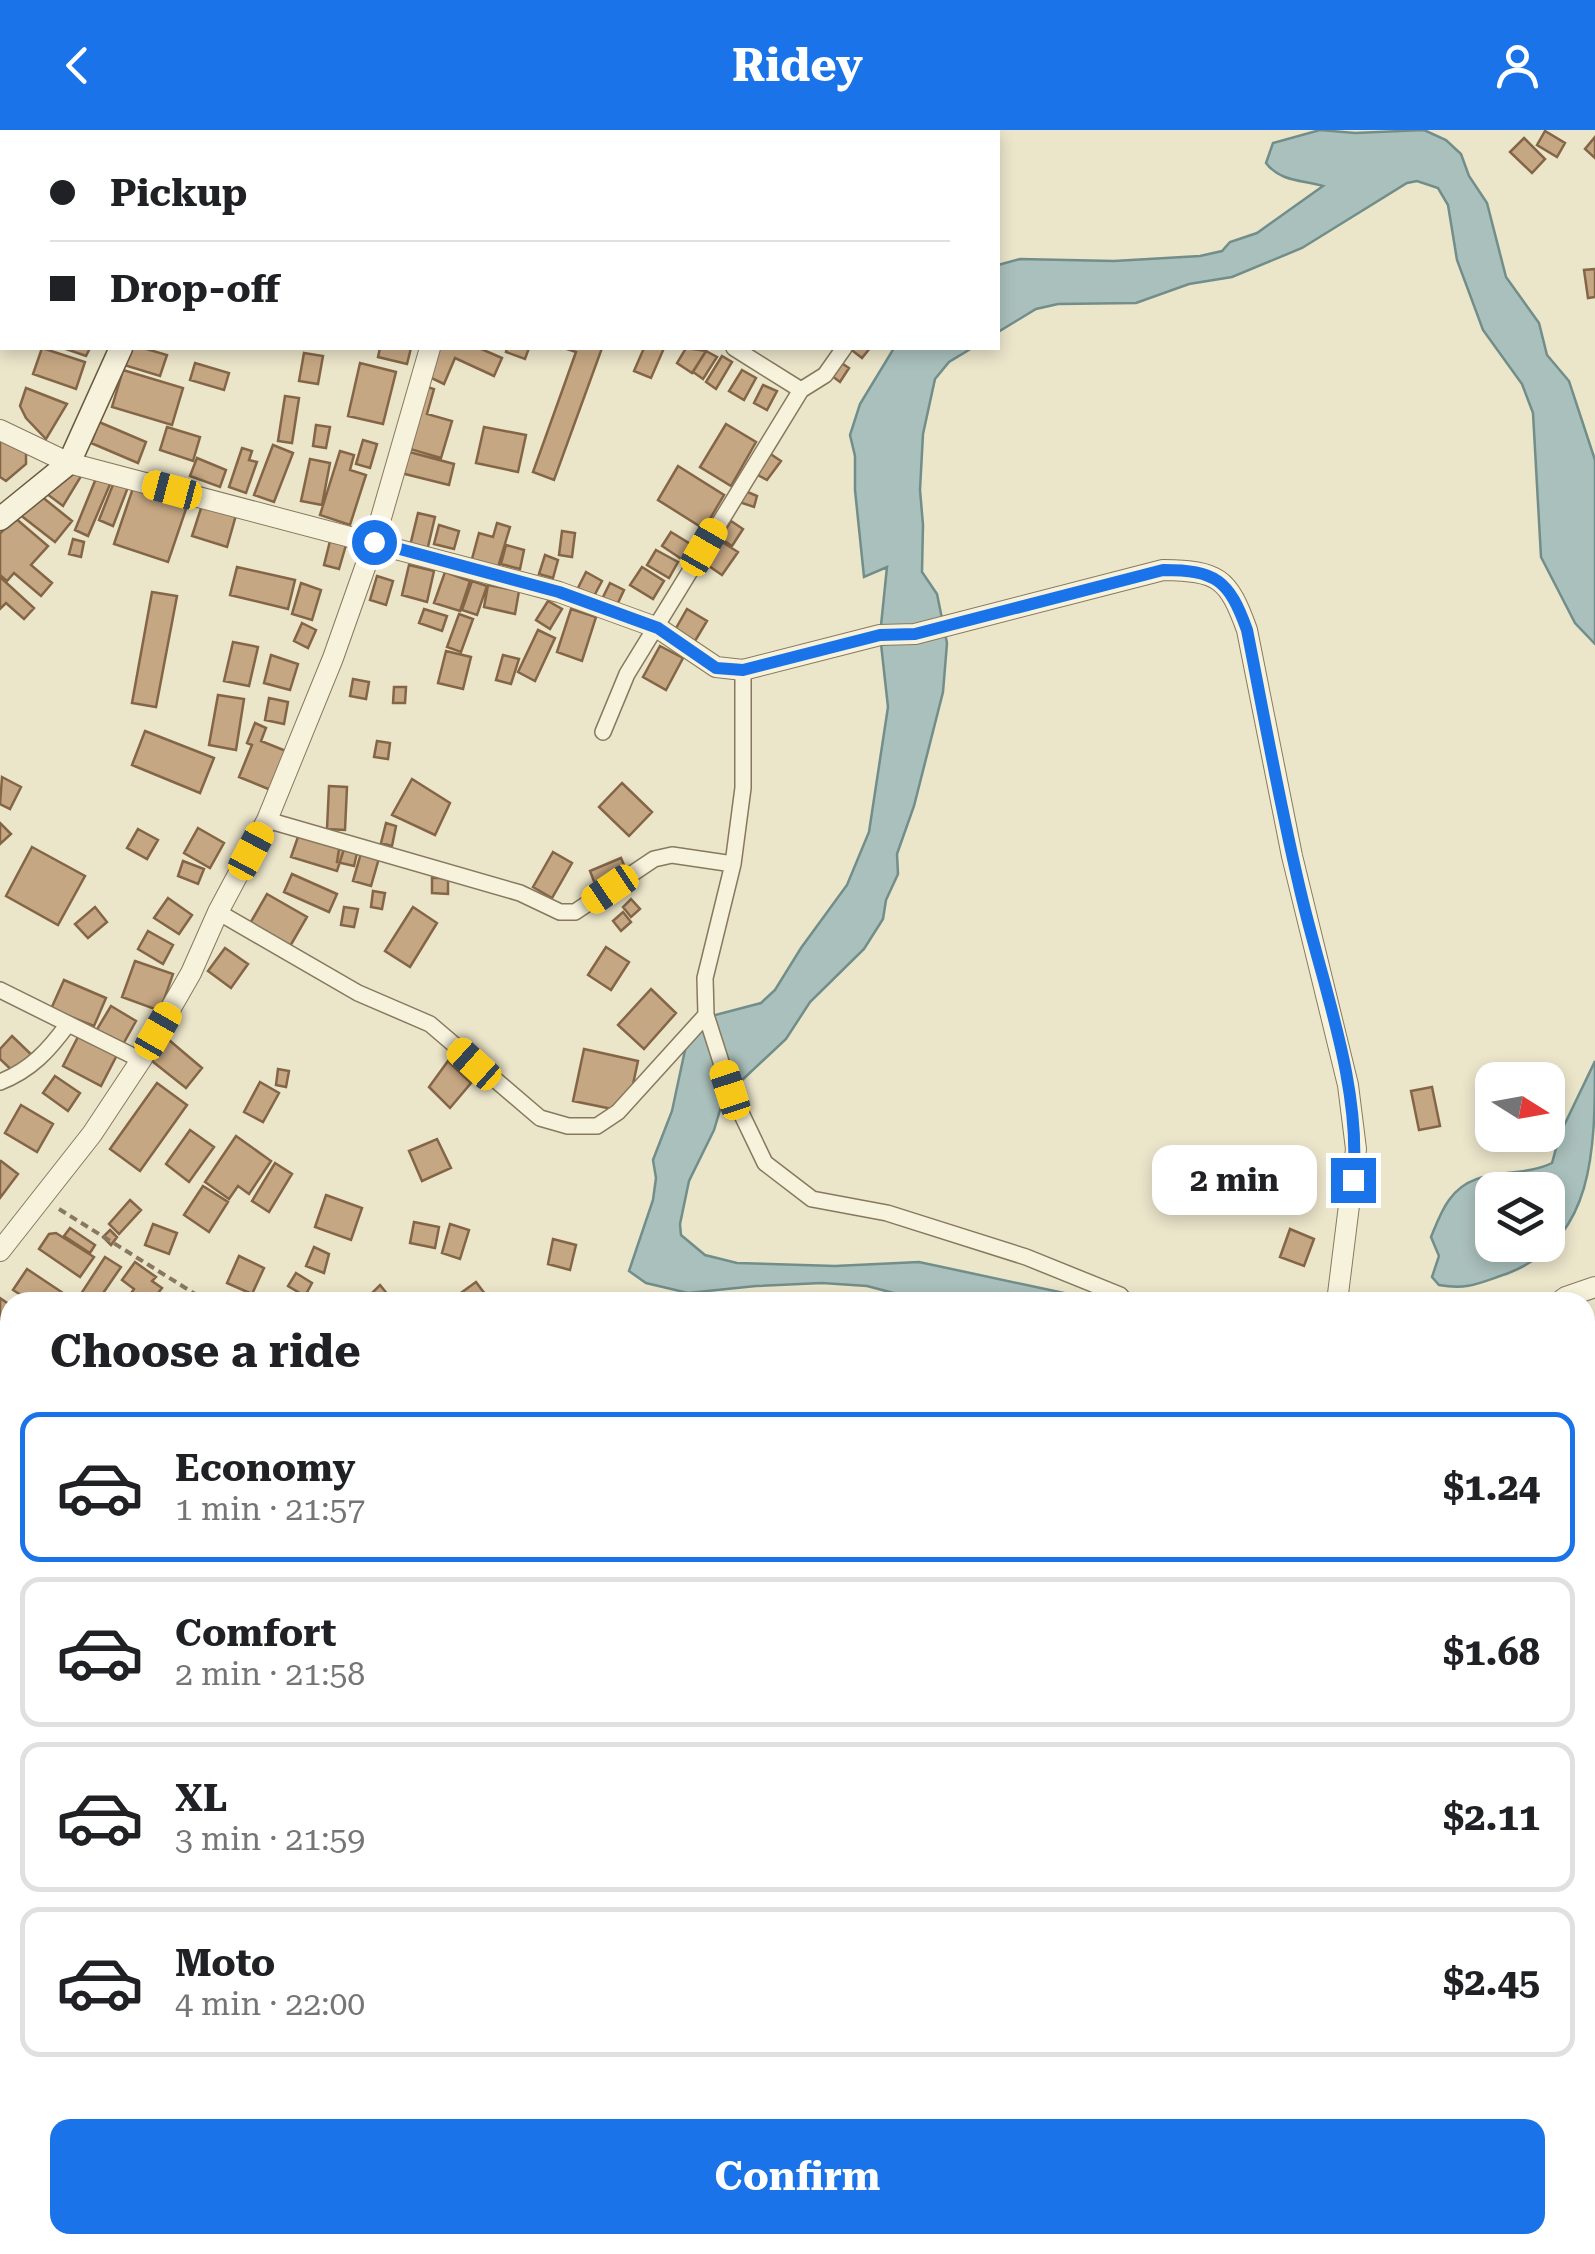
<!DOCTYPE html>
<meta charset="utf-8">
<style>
body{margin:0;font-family:"Roboto Serif",serif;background:#f2f2f2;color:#202124;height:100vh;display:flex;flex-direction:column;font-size:38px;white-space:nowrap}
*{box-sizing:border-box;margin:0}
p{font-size:32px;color:#757577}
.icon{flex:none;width:55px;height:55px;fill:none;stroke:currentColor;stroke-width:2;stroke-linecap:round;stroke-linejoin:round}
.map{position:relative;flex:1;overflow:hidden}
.details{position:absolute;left:0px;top:1162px;width:1595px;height:962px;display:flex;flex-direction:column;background:#fff;border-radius:30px 30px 0 0;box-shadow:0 5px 15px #0003}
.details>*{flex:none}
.guide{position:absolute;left:0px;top:0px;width:1000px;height:220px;box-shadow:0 5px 15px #0003;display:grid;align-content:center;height:220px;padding:0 50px;background:#fff}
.needle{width:65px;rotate:101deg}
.controls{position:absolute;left:1475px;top:932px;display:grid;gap:20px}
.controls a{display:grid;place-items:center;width:90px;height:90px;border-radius:20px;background:#fff;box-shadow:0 5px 15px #0003;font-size:50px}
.end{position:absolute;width:45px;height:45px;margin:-22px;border:12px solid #1a73e8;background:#fff;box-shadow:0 0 0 5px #fff}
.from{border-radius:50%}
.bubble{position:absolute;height:70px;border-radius:20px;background:#fff;box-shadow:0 5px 15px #0003;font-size:32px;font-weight:700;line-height:70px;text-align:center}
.car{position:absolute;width:30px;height:60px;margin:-30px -15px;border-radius:12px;box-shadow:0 0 8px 2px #0007;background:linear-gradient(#f5c518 24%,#345 0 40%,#f5c518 0 76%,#345 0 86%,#f5c518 0)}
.guide b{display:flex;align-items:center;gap:35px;height:95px;font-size:38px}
.guide b+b{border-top:2px solid #e0e0e0}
.guide i{width:25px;height:25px;background:#202124}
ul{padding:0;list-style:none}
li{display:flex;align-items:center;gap:30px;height:150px;margin:0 20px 15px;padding:0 30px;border:5px solid #e0e0e0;border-radius:20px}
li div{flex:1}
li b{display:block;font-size:38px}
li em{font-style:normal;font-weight:700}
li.current{border-color:#1a73e8}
li>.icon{width:90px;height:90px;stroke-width:1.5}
h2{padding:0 50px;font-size:45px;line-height:120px}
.button{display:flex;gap:20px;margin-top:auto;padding:20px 50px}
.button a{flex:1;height:115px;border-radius:20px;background:#1a73e8;color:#fff;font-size:40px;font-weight:700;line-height:115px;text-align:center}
header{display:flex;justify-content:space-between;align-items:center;height:130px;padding:0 50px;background:#1a73e8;color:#fff;font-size:45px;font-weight:700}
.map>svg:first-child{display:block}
</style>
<header><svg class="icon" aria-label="back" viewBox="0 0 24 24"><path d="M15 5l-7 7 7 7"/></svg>Ridey<svg class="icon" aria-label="person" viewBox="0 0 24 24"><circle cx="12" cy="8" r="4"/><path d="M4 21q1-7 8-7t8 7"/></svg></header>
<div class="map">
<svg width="1595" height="2124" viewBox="0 0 1595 2124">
<rect width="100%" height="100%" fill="#ebe5ca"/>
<!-- water -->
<path fill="#aac0bc" stroke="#718e8a" stroke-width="2.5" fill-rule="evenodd" d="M1320,0L1355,3L1424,0L1446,10L1461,24L1469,46L1487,73L1506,147L1539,193L1547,225L1569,251L1595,330V514L1575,493L1541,427L1533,283L1522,254L1483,200L1457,130L1448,75L1438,58L1417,51L1407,53L1302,118L1232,147L1189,154L1136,173L1058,174L1036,179L998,202V135L1020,129L1114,131L1200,126L1222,121L1230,112L1257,103L1323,56C1303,50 1280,52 1266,33L1273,13Z
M894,218H972L949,232L935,249L923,304L920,360L923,395L922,442L937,464L947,513L943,562L914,676L897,724L898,744L886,770L883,789L864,819L810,872L786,909L724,967L714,1000L689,1051L680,1094L681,1105L705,1125L737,1133L835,1136L919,1132L1078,1166L1090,1172H928L867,1156L822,1153L756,1156L688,1163L646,1153L629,1141L653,1070L656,1048L653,1030L672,981L688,906L700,889L761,873L775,860L801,818L847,755L869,702L888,577L880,505L887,437L864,447L855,360V326L850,305L860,274Z
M1595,931C1595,1019 1595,1111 1506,1144C1479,1153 1468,1160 1439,1155L1432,1147L1439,1126L1431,1107C1436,1095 1441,1081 1449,1070C1474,1034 1517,1050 1552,1033L1560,1004ZM1492,1060H1548V1115H1492Z
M10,1688V1732L0,1741V1697Z"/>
<!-- building -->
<path fill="#c6a783" stroke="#846647" stroke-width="2.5" d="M1545,1L1565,13L1557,27L1537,15Z
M1595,7V28L1585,19Z
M1524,8L1545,29L1532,43L1510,22Z
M1595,139V167L1588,168L1584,140Z
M42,218L85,232L76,259L33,244Z
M63,218H90L86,226Z
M129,218H143L167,225L160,246L124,235Z
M380,218H411L407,234L378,227Z
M440,218H479L502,228L494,246L455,228L444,254L427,246Z
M507,218H529L525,229L506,222Z
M564,218H602L554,350L533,342L576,222Z
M644,218H664L651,248L634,241Z
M686,218L706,221L692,243L677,233Z
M849,218H870L862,228Z
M706,221L717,227L703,249L693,242Z
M304,223L323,226L318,254L299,251Z
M722,226L732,232L716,259L706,252Z
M837,230L849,238L840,252L828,243Z
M195,233L229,243L224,260L190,250Z
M360,233L396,242L383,294L348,286Z
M123,240L183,258L172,295L112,277Z
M742,240L756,248L744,270L729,261Z
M421,255L434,259L427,284L452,291L441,328L403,317Z
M763,255L777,261L767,280L754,273Z
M26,258L67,274L46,309L26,288L20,276Z
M285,266L299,268L292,313L278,311Z
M99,292L146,312L138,333L91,313Z
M726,294L756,312L731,356L700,337Z
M316,295L330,297L326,318L313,316Z
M167,297L200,307L193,331L160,320Z
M484,297L526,305L518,342L476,333Z
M0,304L26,322V334L6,351L0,347Z
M363,310L377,314L370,338L356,334Z
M273,315L293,323L274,372L254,365Z
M242,318L252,321L249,330L257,332L246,363L229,357Z
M402,320L454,334L449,355L397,342Z
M340,321L354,325L350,340L366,345L350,395L320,385Z
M769,323L781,331L767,350L756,344Z
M197,328L226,340L220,357L190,346Z
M310,329L330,333L322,375L301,371Z
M678,336L724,365L704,399L658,370Z
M72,339L83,343L63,376L39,358Z
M97,346L111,352L88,406L75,400Z
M116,347L130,352L113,396L99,390Z
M133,358L187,376L168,432L114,414Z
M743,360L757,366L754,377L739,372Z
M36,362L72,391L55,412L19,384Z
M202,375L236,385L227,417L192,406Z
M418,383L435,387L427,421L410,416Z
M14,387L48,416L31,435L52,453L41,466L14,443L7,451L0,445V404Z
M731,391L743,399L732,416L720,408Z
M497,393L510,397L498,437L472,429L479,403L493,407Z
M439,395L459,401L454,419L434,414Z
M562,401L575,403L572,427L559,425Z
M671,402L692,415L683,430L662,416Z
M73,409L84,412L81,427L69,424Z
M719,410L738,422L722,445L703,432Z
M330,411L346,415L339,439L324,435Z
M506,415L524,420L520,439L501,434Z
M656,420L678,432L669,448L647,435Z
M545,425L558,430L553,448L539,444Z
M409,435L434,441L427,472L402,465Z
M237,437L295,450L288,479L230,465Z
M642,437L664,451L653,469L630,455Z
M445,442L470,451L460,481L434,473Z
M586,442L602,451L594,466L578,458Z
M377,446L393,451L386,475L370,470Z
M0,447L34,478L24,489L6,473L0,479Z
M472,451L487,456L477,485L462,480Z
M301,453L321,460L312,490L292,484Z
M610,453L624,460L617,475L603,467Z
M488,455L519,461L515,484L484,477Z
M152,462L177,466L156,577L132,573Z
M548,471L562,479L550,499L536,490Z
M424,479L447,486L442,501L419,493Z
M571,479L596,487L582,531L557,522Z
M687,479L707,491L695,511L675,500Z
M459,484L473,489L461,522L447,517Z
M302,493L316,500L308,518L294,511Z
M538,500L555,508L535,551L518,542Z
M233,512L258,517L249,556L224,551Z
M660,516L683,528L666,560L643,547Z
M446,521L471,527L463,559L438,553Z
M271,525L298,534L290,560L264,553Z
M503,525L519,529L511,554L496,550Z
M353,549L369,552L366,569L350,566Z
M394,557H406L405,573H393Z
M218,565L244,569L236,620L209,615Z
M269,568L288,572L284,594L265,590Z
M255,593L266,598L261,611L286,621L271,660L239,647L252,615L247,613Z
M145,601L214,628L200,663L132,635Z
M377,611L390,613L388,629L374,627Z
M2,647L21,657L10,679L0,674Z
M412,649L450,673L435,705L392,685Z
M622,653L652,682L629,706L599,677Z
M329,656L347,657L345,700L327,699Z
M0,693L11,704L0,714Z
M386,693L396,696L392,716L381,713Z
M198,698L224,713L210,738L184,723Z
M138,699L158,710L147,729L127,718Z
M300,701L345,716L337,741L291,727Z
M32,717L85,746L58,795L6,766Z
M339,719L357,723L354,736L337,732Z
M553,722L572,733L552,768L533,757Z
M361,723L379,728L371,756L353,751Z
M621,728L632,754L600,767L590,741Z
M183,731L204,739L198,754L178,746Z
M292,744L337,764L329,782L284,762Z
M432,748H448V764L432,763Z
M373,761L385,763L382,779L371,777Z
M267,764L307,787L289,818L249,795Z
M168,768L192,785L179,804L154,788Z
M631,769L640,779L631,787L623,777Z
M95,777L107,792L88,808L75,794Z
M344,777L358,779L354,797L341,795Z
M413,777L437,793L410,837L385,821Z
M623,782L631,792L621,801L613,791Z
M148,801L173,815L163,834L138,819Z
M606,817L629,832L611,860L588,845Z
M225,818L248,834L231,858L208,841Z
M135,831L173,844L160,881L122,867Z
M64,850L106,868L94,896L51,879Z
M651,859L676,883L644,919L618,895Z
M111,876L136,891L122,916L96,901Z
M80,903L118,923L101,956L63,936Z
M12,906L38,931L21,949L0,929V919Z
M169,910L202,938L186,958L152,931Z
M584,919L638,931L627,982L573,971Z
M448,931L471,953L450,978L429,957Z
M278,939L289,941L286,957L276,955Z
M55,946L80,963L68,981L43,963Z
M260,952L279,963L263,992L244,982Z
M157,953L187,975L140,1041L110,1019Z
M1432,957L1440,996L1419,1000L1411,961Z
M21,975L53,994L37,1022L5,1003Z
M190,1000L214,1017L189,1052L166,1034Z
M236,1006L271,1031L249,1064L238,1056L229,1069L205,1052Z
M437,1009L451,1038L422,1051L409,1021Z
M1,1031L18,1044L0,1068V1032Z
M275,1033L292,1044L269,1082L252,1071Z
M203,1056L228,1072L209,1102L184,1085Z
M326,1065L362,1078L351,1110L315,1097Z
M130,1070L141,1080L119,1104L109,1094Z
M414,1092L439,1097L435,1118L410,1113Z
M153,1094L177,1103L169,1124L145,1115Z
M450,1094L469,1100L460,1129L442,1123Z
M70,1098L95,1115L90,1123L64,1106Z
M1290,1099L1314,1109L1304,1136L1280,1127Z
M110,1100L117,1107L111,1115L103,1107Z
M56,1103L94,1127L80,1147L39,1119L49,1104Z
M553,1109L576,1115L570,1140L548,1134Z
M314,1117L329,1124L324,1143L306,1136Z
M239,1126L264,1138L252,1164L227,1153Z
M105,1127L121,1137L97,1172H81L77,1170Z
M135,1132L156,1147L152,1151L162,1158L151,1172H125L134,1159L122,1150Z
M27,1139L66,1165L61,1172H32L13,1160Z
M296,1143L312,1153L305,1166L288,1156Z
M476,1152L491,1172H458L454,1168Z
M380,1155L389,1166L377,1172L370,1165Z
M0,1168L10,1175V1198L0,1191Z
M0,1192L10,1199V1229L0,1223Z
M1585,1216L1595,1219V1249L1585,1283Z
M0,1224L7,1229L4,1234L7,1236L0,1247Z"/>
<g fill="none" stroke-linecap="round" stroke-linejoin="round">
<!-- minor casing -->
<g stroke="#87795f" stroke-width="18">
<path id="minor" d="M250,0L257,2
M934,0L941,2
M675,2L677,0
M968,2L969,0
M734,218L801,260
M743,540V658L733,734L705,848L706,885L730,960L765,1033L812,1069L887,1083L1026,1127L1120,1165L1126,1172
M603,602L627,544L801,260L825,245L844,218
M267,690L520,763L560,782H575L654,729L672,725L733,734
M218,782L358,863L430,894L540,988L568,996H597L618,982L706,885
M0,860L141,930
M0,952C31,940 49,920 68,894
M993,2124V2115"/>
</g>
<!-- tertiary casing -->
<g stroke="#87795f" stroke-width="22">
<path id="tertiary" d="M507,2L508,0
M0,300L69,333L559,462L658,498L716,537L743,540L880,505L915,504L1163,440C1218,441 1228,447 1247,500L1292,726L1348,955L1356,1019L1337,1172
M0,1121L92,1004L141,930L191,843L218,782L267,690L333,528L374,412L430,218
M1559,1172L1566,1167L1595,1157"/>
</g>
<!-- secondary casing -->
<g stroke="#695a42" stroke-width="25">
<path id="secondary" d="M204,2L205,0
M0,389L69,333L121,218"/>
</g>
<!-- path -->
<path stroke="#87795f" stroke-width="4" stroke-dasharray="8 5" stroke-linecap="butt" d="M389,2L395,0
M59,1079L208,1172"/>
<!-- minor -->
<use href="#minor" stroke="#f7f2dc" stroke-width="15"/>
<!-- tertiary -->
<use href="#tertiary" stroke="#f7f2dc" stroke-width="20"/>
<!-- secondary -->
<use href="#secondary" stroke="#f7f2dc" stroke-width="22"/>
</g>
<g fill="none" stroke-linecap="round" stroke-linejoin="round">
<!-- route -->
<path stroke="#1a73e8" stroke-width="12" d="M374,412L559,462L658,498L716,538L743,540L880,505L915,504L1163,440C1216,440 1229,450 1247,500C1265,591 1281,682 1303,772C1324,859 1362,960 1353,1050"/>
</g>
</svg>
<div class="controls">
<a><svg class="needle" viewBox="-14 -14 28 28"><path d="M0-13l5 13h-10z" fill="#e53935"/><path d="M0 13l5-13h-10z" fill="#757577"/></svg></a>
<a><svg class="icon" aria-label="layers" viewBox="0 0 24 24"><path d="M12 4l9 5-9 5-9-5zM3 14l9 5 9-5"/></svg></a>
</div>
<i class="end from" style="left:374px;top:412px"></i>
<i class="end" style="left:1353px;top:1050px"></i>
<div class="bubble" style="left:1152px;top:1015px;width:165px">2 min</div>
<i class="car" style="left:172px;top:360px;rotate:285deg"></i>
<i class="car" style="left:704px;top:417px;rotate:30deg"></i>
<i class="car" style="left:251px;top:721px;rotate:28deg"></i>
<i class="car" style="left:610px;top:759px;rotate:236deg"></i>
<i class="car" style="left:158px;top:901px;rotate:30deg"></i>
<i class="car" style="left:474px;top:934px;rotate:312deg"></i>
<i class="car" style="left:730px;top:960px;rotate:342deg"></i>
<div class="guide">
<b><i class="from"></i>Pickup</b>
<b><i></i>Drop-off</b>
</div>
<section class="details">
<h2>Choose a ride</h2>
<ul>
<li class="current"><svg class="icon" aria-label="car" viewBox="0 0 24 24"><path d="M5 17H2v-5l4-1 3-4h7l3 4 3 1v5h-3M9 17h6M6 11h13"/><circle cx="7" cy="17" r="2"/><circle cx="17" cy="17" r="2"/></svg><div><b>Economy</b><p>1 min · 21:57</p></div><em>$1.24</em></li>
<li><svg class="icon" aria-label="car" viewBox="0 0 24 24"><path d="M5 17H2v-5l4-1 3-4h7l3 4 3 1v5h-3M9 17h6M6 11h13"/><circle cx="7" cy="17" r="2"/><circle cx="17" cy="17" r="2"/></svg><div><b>Comfort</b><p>2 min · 21:58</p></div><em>$1.68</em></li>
<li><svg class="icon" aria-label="car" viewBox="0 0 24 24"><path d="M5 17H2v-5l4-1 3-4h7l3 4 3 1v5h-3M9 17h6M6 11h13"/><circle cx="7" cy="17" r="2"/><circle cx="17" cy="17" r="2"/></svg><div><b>XL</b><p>3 min · 21:59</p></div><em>$2.11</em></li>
<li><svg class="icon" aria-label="car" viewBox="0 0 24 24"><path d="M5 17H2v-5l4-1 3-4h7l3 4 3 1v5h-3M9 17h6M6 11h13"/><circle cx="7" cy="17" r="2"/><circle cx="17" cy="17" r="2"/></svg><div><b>Moto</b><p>4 min · 22:00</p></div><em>$2.45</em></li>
</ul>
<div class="button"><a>Confirm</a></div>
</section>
</div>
